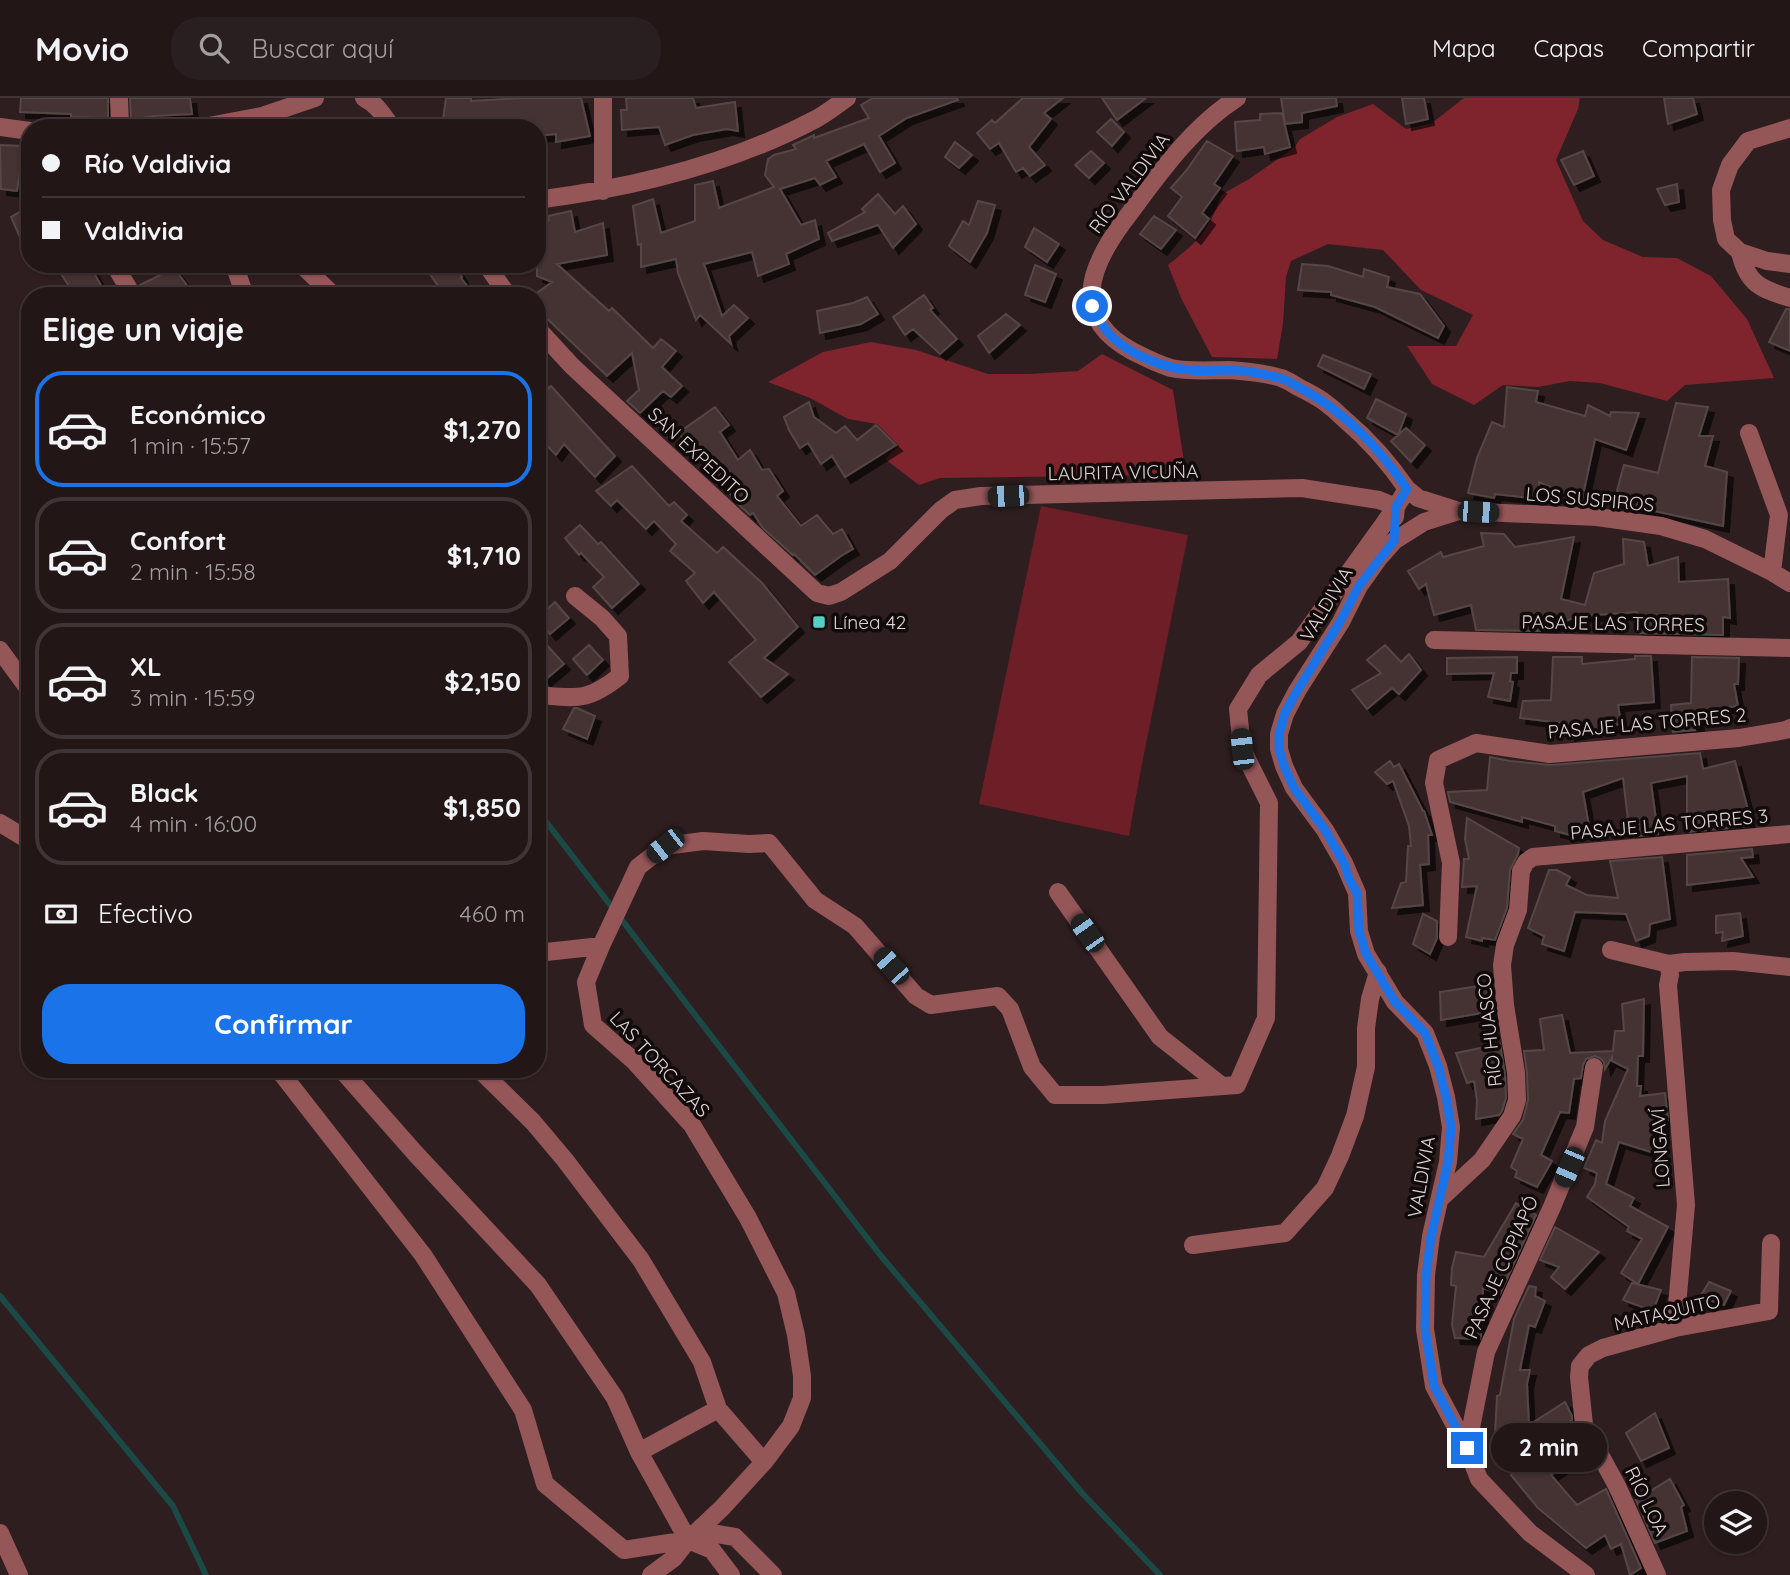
<!DOCTYPE html>
<html lang="es">
<meta charset="utf-8">
<style>
body{margin:0;font-family:Quicksand,sans-serif;background:#2a1f20;color:#f1f3f6;height:100vh;display:flex;flex-direction:column;font-size:26px;white-space:nowrap}
*{box-sizing:border-box;margin:0}
p{font-size:23px;color:#a29fa1}
.icon{flex:none;width:38px;height:38px;fill:none;stroke:currentColor;stroke-width:2;stroke-linecap:round;stroke-linejoin:round}
.map{position:relative;flex:1;overflow:hidden}
.details{position:absolute;left:21px;top:189px;width:525px;height:791px;display:flex;flex-direction:column;background:#221617;border-radius:28px;box-shadow:0 2px 5px #0004,0 0 0 2px #3f3536}
.details>*{flex:none}
.top-card{position:absolute;left:21px;top:21px;width:525px;height:154px;border-radius:28px;box-shadow:0 2px 5px #0004,0 0 0 2px #3f3536;display:grid;align-content:center;height:154px;padding:0 21px;background:#221617}
.controls{position:absolute;left:1704px;top:1393px;display:grid;gap:14px}
.controls a{display:grid;place-items:center;width:63px;height:63px;border-radius:50%;background:#221617;box-shadow:0 2px 5px #0004,0 0 0 2px #3f3536;font-size:35px}
.end{position:absolute;width:32px;height:32px;margin:-16px;border:9px solid #1a73e8;background:#fff;box-shadow:0 0 0 4px #fff}
.from{border-radius:50%}
.bubble{position:absolute;height:49px;border-radius:24px;background:#221617;box-shadow:0 2px 5px #0004,0 0 0 2px #3f3536;font-size:23px;font-weight:800;line-height:49px;text-align:center}
.car{position:absolute;width:21px;height:42px;margin:-21px -10px;border-radius:9px;box-shadow:0 0 5px 2px #0007;background:linear-gradient(#222 24%,#8ab4d8 0 40%,#222 0 76%,#8ab4d8 0 86%,#222 0)}
.top-card b{display:flex;align-items:center;gap:24px;height:66px;font-size:26px}
.top-card b+b{border-top:2px solid #3f3536}
.top-card i{width:18px;height:18px;background:#f1f3f6}
ul{padding:0;list-style:none}
li{display:flex;align-items:center;gap:21px;height:116px;margin:0 14px 10px;padding:0 7px;border:4px solid #3f3536;border-radius:28px}
li div{flex:1}
li b{display:block;font-size:26px}
li em{font-style:normal;font-weight:800}
li.selected{border-color:#1a73e8}
li>.icon{width:63px;height:63px;stroke-width:1.5}
h2{padding:0 21px;font-size:32px;line-height:84px}
.pay{display:flex;align-items:center;gap:18px;height:77px;padding:0 21px;font-size:26px}
.pay p{margin-inline-start:auto}
.action{display:flex;gap:14px;margin-top:auto;padding:14px 21px}
.action a{flex:1;height:80px;border-radius:28px;background:#1a73e8;color:#fff;font-size:28px;font-weight:800;line-height:80px;text-align:center}
header{display:flex;align-items:center;gap:42px;box-sizing:border-box;height:98px;padding:0 35px;background:#221617;border-bottom:2px solid #3f3536}
header strong{font-size:33px}
nav{display:flex;gap:38px;margin-inline-start:auto;font-size:24px}
.search{width:490px;height:63px;background:#2a1f20;display:flex;align-items:center;gap:18px;box-sizing:border-box;padding:0 24px;border-radius:28px;color:#a29fa1;font-size:26px}
.map>svg:first-child{display:block}
</style>
<header>
<strong>Movio</strong>
<div class="search"><svg class="icon" aria-label="search" viewBox="0 0 24 24"><circle cx="10" cy="10" r="6"/><path d="M15 15l6 6"/></svg>Buscar aquí</div>
<nav><a>Mapa</a><a>Capas</a><a>Compartir</a></nav>
</header>
<div class="map">
<svg width="1790" height="1477" viewBox="0 0 1790 1477">
<defs>
<filter id="shadow"><feDropShadow dx="6" dy="6" stdDeviation="0" flood-color="#0009"/></filter>
</defs>
<rect width="100%" height="100%" fill="#2e1e1f"/>
<!-- green -->
<path fill="#6d1e27" d="M1041,408L1188,437L1140,676L1129,738L979,706Z"/>
<!-- forest -->
<path fill="#7f232d" d="M1464,0H1580L1578,11L1556,62L1583,123L1603,142L1643,159L1677,160L1711,178L1747,221L1774,280L1685,287L1667,303L1600,285L1570,283L1538,289L1503,287L1474,307L1432,286L1407,248H1456L1473,217L1421,192L1383,152L1328,146L1291,163L1286,179L1283,226L1277,261L1212,259L1181,200L1168,167C1198,143 1209,134 1221,97L1249,81L1294,50L1300,41L1337,19L1373,6L1406,31L1432,25Z
M871,244L916,252L988,276H1029L1078,273L1102,256L1173,292L1186,377L940,380L919,387L885,361L899,348L877,326L848,321L810,300L768,284L823,254Z"/>
<g fill="none" stroke-linecap="round" stroke-linejoin="round">
<!-- stream -->
<path stroke="#1a4946" stroke-width="6" d="M537,712L881,1158L1082,1395L1160,1477
M0,1198L173,1408L206,1477"/>
</g>
<!-- building -->
<path fill="#433" stroke="#574646" stroke-width="2" filter="url(#shadow)" d="M21,0H108V20L71,19V16L20,14Z
M130,0H190L192,16L153,18L131,22Z
M446,0H471V3L525,0H581L590,38L556,44V36L537,38V30L490,28V24L442,29Z
M626,0H693L696,10L735,4L738,33L727,31L693,37L665,47L659,29L622,32L621,12H627Z
M873,0H957L958,2L907,20L879,38L895,65L880,74L864,46L826,63L836,79L820,87L815,80L780,91L801,127L815,122L819,141L786,156L789,166L758,178L752,154L704,166L722,218L734,207L748,220L729,238L731,246L700,217L696,222L678,175L676,161L641,169V146L638,147L633,108L653,101L661,135L695,123V87L713,83L719,110L774,89L765,77L768,61L774,57L796,51L793,47L814,37V40L869,20L861,7Z
M1023,0H1063L1044,15L1051,21L1029,49L1045,67L1030,78L1023,70L1016,74L999,45L990,51L977,35L992,22L995,25Z
M1102,0H1146L1117,22Z
M1281,0H1336L1337,8L1302,15V24L1285,26Z
M1402,0H1424L1428,21L1406,26Z
M1664,0H1693L1697,16L1668,26Z
M1282,15L1290,49L1265,56L1264,49L1237,53L1235,24L1260,22V16Z
M1111,21L1124,34L1112,48L1097,34Z
M1207,43L1233,58L1214,86L1220,90L1202,115L1209,121L1195,140L1168,118L1182,99L1171,90L1186,73Z
M955,44L972,57L959,70L945,59Z
M0,47L24,48L17,93L1,91Z
M1091,53L1104,65L1089,80L1075,67Z
M1583,53L1594,78L1574,87L1561,62Z
M1677,86L1679,104L1665,107L1657,91Z
M878,96L895,116L903,108L916,126L893,150L878,127L832,143L828,135L865,114L862,111Z
M978,103L995,107L987,135L970,164L949,148L963,123L969,127Z
M30,108V162L11,119Z
M571,113L575,134L603,125L607,157L557,166L609,213L612,210L653,250L661,241L676,253L662,269L682,288L671,299L663,293L640,315L627,303L639,292L632,255L607,278L537,211V195L552,184L537,178V123L549,122L548,118Z
M1154,118L1176,132L1161,151L1140,136Z
M1034,130L1059,146L1047,164L1025,149Z
M55,166H89L107,198H75Z
M423,166H453L462,179L461,180L475,198H445Z
M1302,166L1328,168L1363,179L1364,171L1389,179L1387,189L1420,196L1444,228L1438,240L1375,209L1331,197V194L1298,192Z
M1035,167L1056,176L1045,204L1025,197Z
M174,170L195,198H144L140,187Z
M924,197L933,210L930,212L957,241L940,256L913,231L905,237L893,219Z
M867,199L878,216L861,226L820,235L817,213L853,205Z
M1786,211H1790V253L1769,244Z
M1006,216L1020,227L989,255L978,238Z
M1323,257L1371,276L1364,291L1318,268Z
M537,277L549,290L551,288L615,358L595,379L564,346L556,357L537,337Z
M1507,289L1538,293L1536,304L1585,318L1588,307L1610,318L1611,314L1639,315L1626,352L1595,341L1582,402L1539,384L1540,401L1495,396L1494,400L1468,395L1477,360L1492,324L1504,329Z
M1376,301L1406,316L1398,337L1367,320Z
M809,304L814,319L836,335L845,328L857,342L876,327L896,347L845,379L832,358L821,366L808,345L800,350L789,332L784,319Z
M1676,305L1708,309L1699,338H1713L1705,368L1727,374L1723,428L1636,409L1639,403L1617,393L1624,367L1658,375Z
M715,309L729,327L720,334L738,362L750,352L762,372L769,371L783,393L777,398L801,428L817,417L833,436L842,431L853,451L841,458L815,477L794,456L793,457L763,430L753,415L750,417L738,406L717,378L699,360L700,359L678,335Z
M1406,330L1425,347L1411,364L1391,343Z
M632,368L669,408L674,404L687,417L681,423L717,455L723,449L762,485L798,529L764,560L788,576L761,599L729,564L756,542L714,494L703,505L686,483L695,475L670,453L676,446L654,423L646,431L617,402L611,408L596,393Z
M580,427L598,446L601,444L639,486L612,510L593,489L604,479L581,455L579,457L565,440Z
M1481,435L1504,436L1515,449L1574,439L1561,501L1585,507L1594,475L1624,466L1623,441L1644,444L1648,468L1678,459L1679,484L1728,481L1730,520L1723,519V537L1636,535L1637,514L1582,518L1583,516L1541,533L1476,532L1471,507L1434,517L1426,486L1419,491L1408,473L1441,454L1443,459L1484,448Z
M555,504L569,520L550,536L537,520Z
M537,536L564,566L545,582L537,573Z
M589,547L603,562L587,577L573,561Z
M1385,547L1401,564L1409,556L1421,572L1399,596L1392,590L1367,611L1352,592L1381,575L1367,562Z
M1635,558H1651L1654,604L1618,607L1621,626L1569,637V626L1520,620L1523,603L1551,602L1553,559H1582V566L1635,561Z
M1517,559V575H1511L1510,583L1513,584L1510,603L1488,599L1494,575L1447,576V560Z
M1692,559L1739,560L1738,586H1734L1738,608L1697,613L1698,628L1694,629L1695,632L1673,634L1671,607L1691,605Z
M574,610H577L595,618L587,641L563,631Z
M1700,655L1703,671L1735,663L1747,708L1749,728L1687,734V678L1651,685L1658,736L1630,739L1623,680L1583,694L1590,734L1570,737L1555,733V728L1522,719V724L1450,704L1448,694L1487,692L1490,659L1510,663L1551,667Z
M1390,663L1394,669L1399,666L1423,713H1424L1432,737H1428L1429,766L1420,767L1423,807L1392,810L1401,785L1406,784L1408,748H1411L1409,728L1393,683L1387,686L1375,674Z
M1467,720L1519,750L1518,756L1510,772L1507,810L1495,842L1482,840V843L1466,839L1477,788L1462,789L1464,761H1469L1465,741Z
M1752,751L1753,759L1741,760L1753,779L1687,787V757Z
M1662,759L1670,821L1650,826L1649,838L1636,843L1626,816L1575,814L1564,853L1542,846L1544,838L1528,830L1549,772H1557L1570,779L1566,787L1587,797L1618,800L1610,763Z
M1740,815L1743,838L1722,843L1723,834L1716,835V818Z
M1423,816L1437,823V840L1430,856L1413,846Z
M1492,886L1494,913L1441,922L1440,894Z
M1644,901L1643,958H1638L1637,988H1641L1640,998L1665,995L1668,1022L1664,1023L1654,1055L1619,1044L1606,1086L1634,1100L1630,1108L1668,1129L1638,1186L1621,1175L1642,1141L1627,1133L1629,1129L1587,1099L1595,1086L1597,1075L1584,1070L1596,1042L1602,1045L1605,1023L1628,971L1612,963V959L1605,971L1604,964L1600,960L1595,958L1586,961L1583,967L1581,980L1574,981L1569,1015L1560,1014L1541,1057L1552,1063L1537,1089L1515,1079L1517,1073L1511,1069L1523,1041L1513,1036L1523,1022L1528,1002L1527,975L1524,953L1544,952L1540,921L1562,917L1570,955L1613,953L1615,933H1624L1622,906Z
M1500,946L1505,976L1506,1000L1502,1013L1499,1017L1476,1021L1477,1002L1474,983L1467,985L1456,955Z
M1516,1105L1536,1117L1500,1196L1483,1190L1481,1237L1480,1241L1455,1240L1452,1227L1456,1188L1451,1187L1452,1170L1456,1154L1484,1159Z
M1555,1129L1599,1154L1565,1191L1551,1179L1559,1169L1540,1162Z
M1709,1184L1731,1193L1724,1207L1700,1199Z
M1632,1185L1661,1192L1653,1213L1623,1202Z
M1529,1188L1536,1189L1535,1198L1545,1203L1535,1229L1529,1227L1520,1272H1530L1527,1286L1529,1327L1565,1304L1572,1318V1322L1566,1326L1570,1337L1550,1347L1565,1367L1551,1377L1577,1407L1606,1391L1641,1470L1630,1477L1621,1446L1611,1451L1605,1437L1586,1450L1538,1410L1511,1377L1516,1372L1495,1336L1497,1298L1500,1297L1514,1221Z
M1655,1315L1669,1350L1641,1363L1626,1335Z
M1670,1381L1684,1407L1681,1409L1687,1433L1655,1445L1636,1402Z"/>
<g fill="none" stroke-linecap="round" stroke-linejoin="round">
<!-- minor -->
<path stroke="#955658" stroke-width="18" d="M119,0L120,30
M364,0C377,6 384,18 392,30
M1237,0C1189,31 1157,79 1123,124C1089,170 1070,219 1132,253C1144,259 1157,266 1171,270C1190,274 1209,272 1229,272C1242,273 1269,276 1281,280C1288,282 1294,287 1300,290C1308,294 1316,298 1323,303C1330,308 1337,314 1343,320C1369,342 1388,363 1407,391L1396,409L1395,419
M0,29L30,33
M198,30L262,18L315,0
M1790,30L1748,43L1730,67L1721,92L1722,122L1726,141L1740,154L1767,163L1790,166
M603,93V0
M537,102C632,90 731,66 816,21C827,15 837,7 847,0
M1740,154C1747,186 1761,191 1790,200
M114,166L133,198
M234,166L245,198
M301,166L334,198
M486,166L508,198
M537,230L572,268L817,495L829,498L841,494L890,463L941,412L955,402L981,398L1302,390L1379,402L1396,409L1299,544L1259,577L1238,611L1242,651L1269,705L1266,920L1237,987L1103,997H1055L1032,969L1010,911L998,898L931,907L916,898L855,828L815,802L769,745L749,746L703,743L665,748L638,769L601,848L586,884L593,927L634,963L692,1027L748,1120L786,1195L796,1237L802,1278V1300L791,1328L764,1364L722,1410L688,1442L674,1460L651,1477
M1749,335L1779,417L1772,474
M1407,391L1418,400L1459,413L1597,419L1661,428L1705,441L1772,474L1790,485
M1459,413L1424,424L1394,443L1379,460L1359,488L1341,524L1297,593L1285,616L1279,636V651L1284,668L1294,690L1325,732L1344,765L1357,795L1359,833L1366,856L1395,904L1425,935L1438,968L1446,999L1451,1029L1448,1064L1431,1138L1426,1177L1425,1231L1434,1288L1467,1350L1479,1381L1530,1435L1586,1477
M1434,542L1790,550
M0,552L30,593
M537,597C577,600 587,604 620,578L618,538L602,520L575,498
M0,725L30,743
M1058,794L1160,939L1222,988
M1448,839L1451,765L1434,685L1438,662L1476,645L1550,656L1739,640L1786,632L1790,630
M1611,852L1669,866L1685,864L1733,863L1790,869
M537,855L601,848
M1669,866L1670,877L1668,887L1686,1107L1675,1230
M278,971L423,1157L523,1312L545,1386L624,1452L688,1442L717,1436L735,1439L773,1477
M341,971L415,1055L538,1187L615,1300L639,1354L688,1442
M479,971L533,1024L565,1062L641,1162L702,1264L718,1311L639,1354
M1441,1100L1482,1062L1512,1018L1517,1002L1516,975L1505,907L1502,867L1505,847L1518,812L1521,773L1526,764L1533,759L1790,736
M1193,1147L1285,1135L1325,1090L1340,1058L1355,1018L1366,969V930L1370,901L1378,874
M718,1311L764,1364
M1467,1350L1486,1254L1552,1109L1585,1029L1594,969
M0,1435L19,1477
M688,1442L712,1452L731,1477
M1657,1477L1617,1388L1584,1327L1579,1279L1580,1268L1589,1257L1603,1250L1675,1230L1769,1213L1771,1145"/>
</g>
<g fill="none" stroke-linecap="round" stroke-linejoin="round">
<!-- route -->
<path stroke="#1a73e8" stroke-width="9" d="M1092,208C1097,219 1103,230 1112,239C1133,258 1162,269 1189,272C1202,274 1215,272 1227,272C1244,272 1264,276 1280,280C1288,282 1296,288 1304,292C1346,315 1380,351 1407,391L1396,409L1394,443L1359,488L1340,524L1297,593L1285,615L1279,636V651L1284,668L1294,690L1325,732L1344,765L1349,781L1357,795L1359,833L1366,856L1395,904L1425,935L1438,968L1446,999L1451,1029L1448,1064L1431,1139L1426,1177L1425,1231L1434,1288L1467,1350"/>
</g>
<!-- markers -->
<rect fill="#55cec5" stroke="#110a0a" stroke-width="2.5" x="812" y="517" width="14" height="14" rx="3.5"/>
<g text-anchor="middle" stroke-width="7" stroke-linejoin="round" paint-order="stroke">
<!-- street labels -->
<g font-size="19" fill="#dfd4d4" stroke="#110a0a">
<text transform="translate(1129 85) rotate(-53)" y="7">RÍO VALDIVIA</text>
<text transform="translate(699 357) rotate(43)" y="7">SAN EXPEDITO</text>
<text transform="translate(1123 374) rotate(-1)" y="7">LAURITA VICUÑA</text>
<text transform="translate(1590 401) rotate(5)" y="7">LOS SUSPIROS</text>
<text transform="translate(1326 506) rotate(-59)" y="7">VALDIVIA</text>
<text transform="translate(1613 525) rotate(1)" y="7">PASAJE LAS TORRES</text>
<text transform="translate(1647 625) rotate(-5)" y="7">PASAJE LAS TORRES 2</text>
<text transform="translate(1669 726) rotate(-5)" y="7">PASAJE LAS TORRES 3</text>
<text transform="translate(1489 932) rotate(-96)" y="7">RÍO HUASCO</text>
<text transform="translate(660 966) rotate(47)" y="7">LAS TORCAZAS</text>
<text transform="translate(1660 1050) rotate(-94)" y="7">LONGAVÍ</text>
<text transform="translate(1421 1079) rotate(-80)" y="7">VALDIVIA</text>
<text transform="translate(1501 1169) rotate(-66)" y="7">PASAJE COPIAPÓ</text>
<text transform="translate(1667 1214) rotate(-13)" y="7">MATAQUITO</text>
<text transform="translate(1647 1403) rotate(64)" y="7">RÍO LOA</text>
</g>
<!-- poi labels -->
<g font-size="19" fill="#dfd4d4" stroke="#110a0a" text-anchor="start">
<text x="833" y="531">Línea 42</text>
</g>
</g>
</svg>
<div class="controls">
<a><svg class="icon" aria-label="layers" viewBox="0 0 24 24"><path d="M12 4l9 5-9 5-9-5zM3 14l9 5 9-5"/></svg></a>
</div>
<i class="end from" style="left:1092px;top:208px"></i>
<i class="end" style="left:1467px;top:1350px"></i>
<div class="bubble" style="left:1491px;top:1325px;width:116px">2 min</div>
<i class="car" style="left:1008px;top:398px;rotate:268deg"></i>
<i class="car" style="left:1478px;top:414px;rotate:93deg"></i>
<i class="car" style="left:1242px;top:651px;rotate:354deg"></i>
<i class="car" style="left:665px;top:748px;rotate:232deg"></i>
<i class="car" style="left:1087px;top:835px;rotate:325deg"></i>
<i class="car" style="left:891px;top:868px;rotate:318deg"></i>
<i class="car" style="left:1569px;top:1069px;rotate:203deg"></i>
<div class="top-card">
<b><i class="from"></i>Río Valdivia</b>
<b><i></i>Valdivia</b>
</div>
<section class="details">
<h2>Elige un viaje</h2>
<ul>
<li class="selected"><svg class="icon" aria-label="car" viewBox="0 0 24 24"><path d="M5 17H2v-5l4-1 3-4h7l3 4 3 1v5h-3M9 17h6M6 11h13"/><circle cx="7" cy="17" r="2"/><circle cx="17" cy="17" r="2"/></svg><div><b>Económico</b><p>1 min · 15:57</p></div><em>$1,270</em></li>
<li><svg class="icon" aria-label="car" viewBox="0 0 24 24"><path d="M5 17H2v-5l4-1 3-4h7l3 4 3 1v5h-3M9 17h6M6 11h13"/><circle cx="7" cy="17" r="2"/><circle cx="17" cy="17" r="2"/></svg><div><b>Confort</b><p>2 min · 15:58</p></div><em>$1,710</em></li>
<li><svg class="icon" aria-label="car" viewBox="0 0 24 24"><path d="M5 17H2v-5l4-1 3-4h7l3 4 3 1v5h-3M9 17h6M6 11h13"/><circle cx="7" cy="17" r="2"/><circle cx="17" cy="17" r="2"/></svg><div><b>XL</b><p>3 min · 15:59</p></div><em>$2,150</em></li>
<li><svg class="icon" aria-label="car" viewBox="0 0 24 24"><path d="M5 17H2v-5l4-1 3-4h7l3 4 3 1v5h-3M9 17h6M6 11h13"/><circle cx="7" cy="17" r="2"/><circle cx="17" cy="17" r="2"/></svg><div><b>Black</b><p>4 min · 16:00</p></div><em>$1,850</em></li>
</ul>
<div class="pay"><svg class="icon" aria-label="cash" viewBox="0 0 24 24"><path d="M3 7h18v10H3z"/><circle cx="12" cy="12" r="2"/></svg>Efectivo<p>460 m</p></div>
<div class="action"><a>Confirmar</a></div>
</section>
</div>
